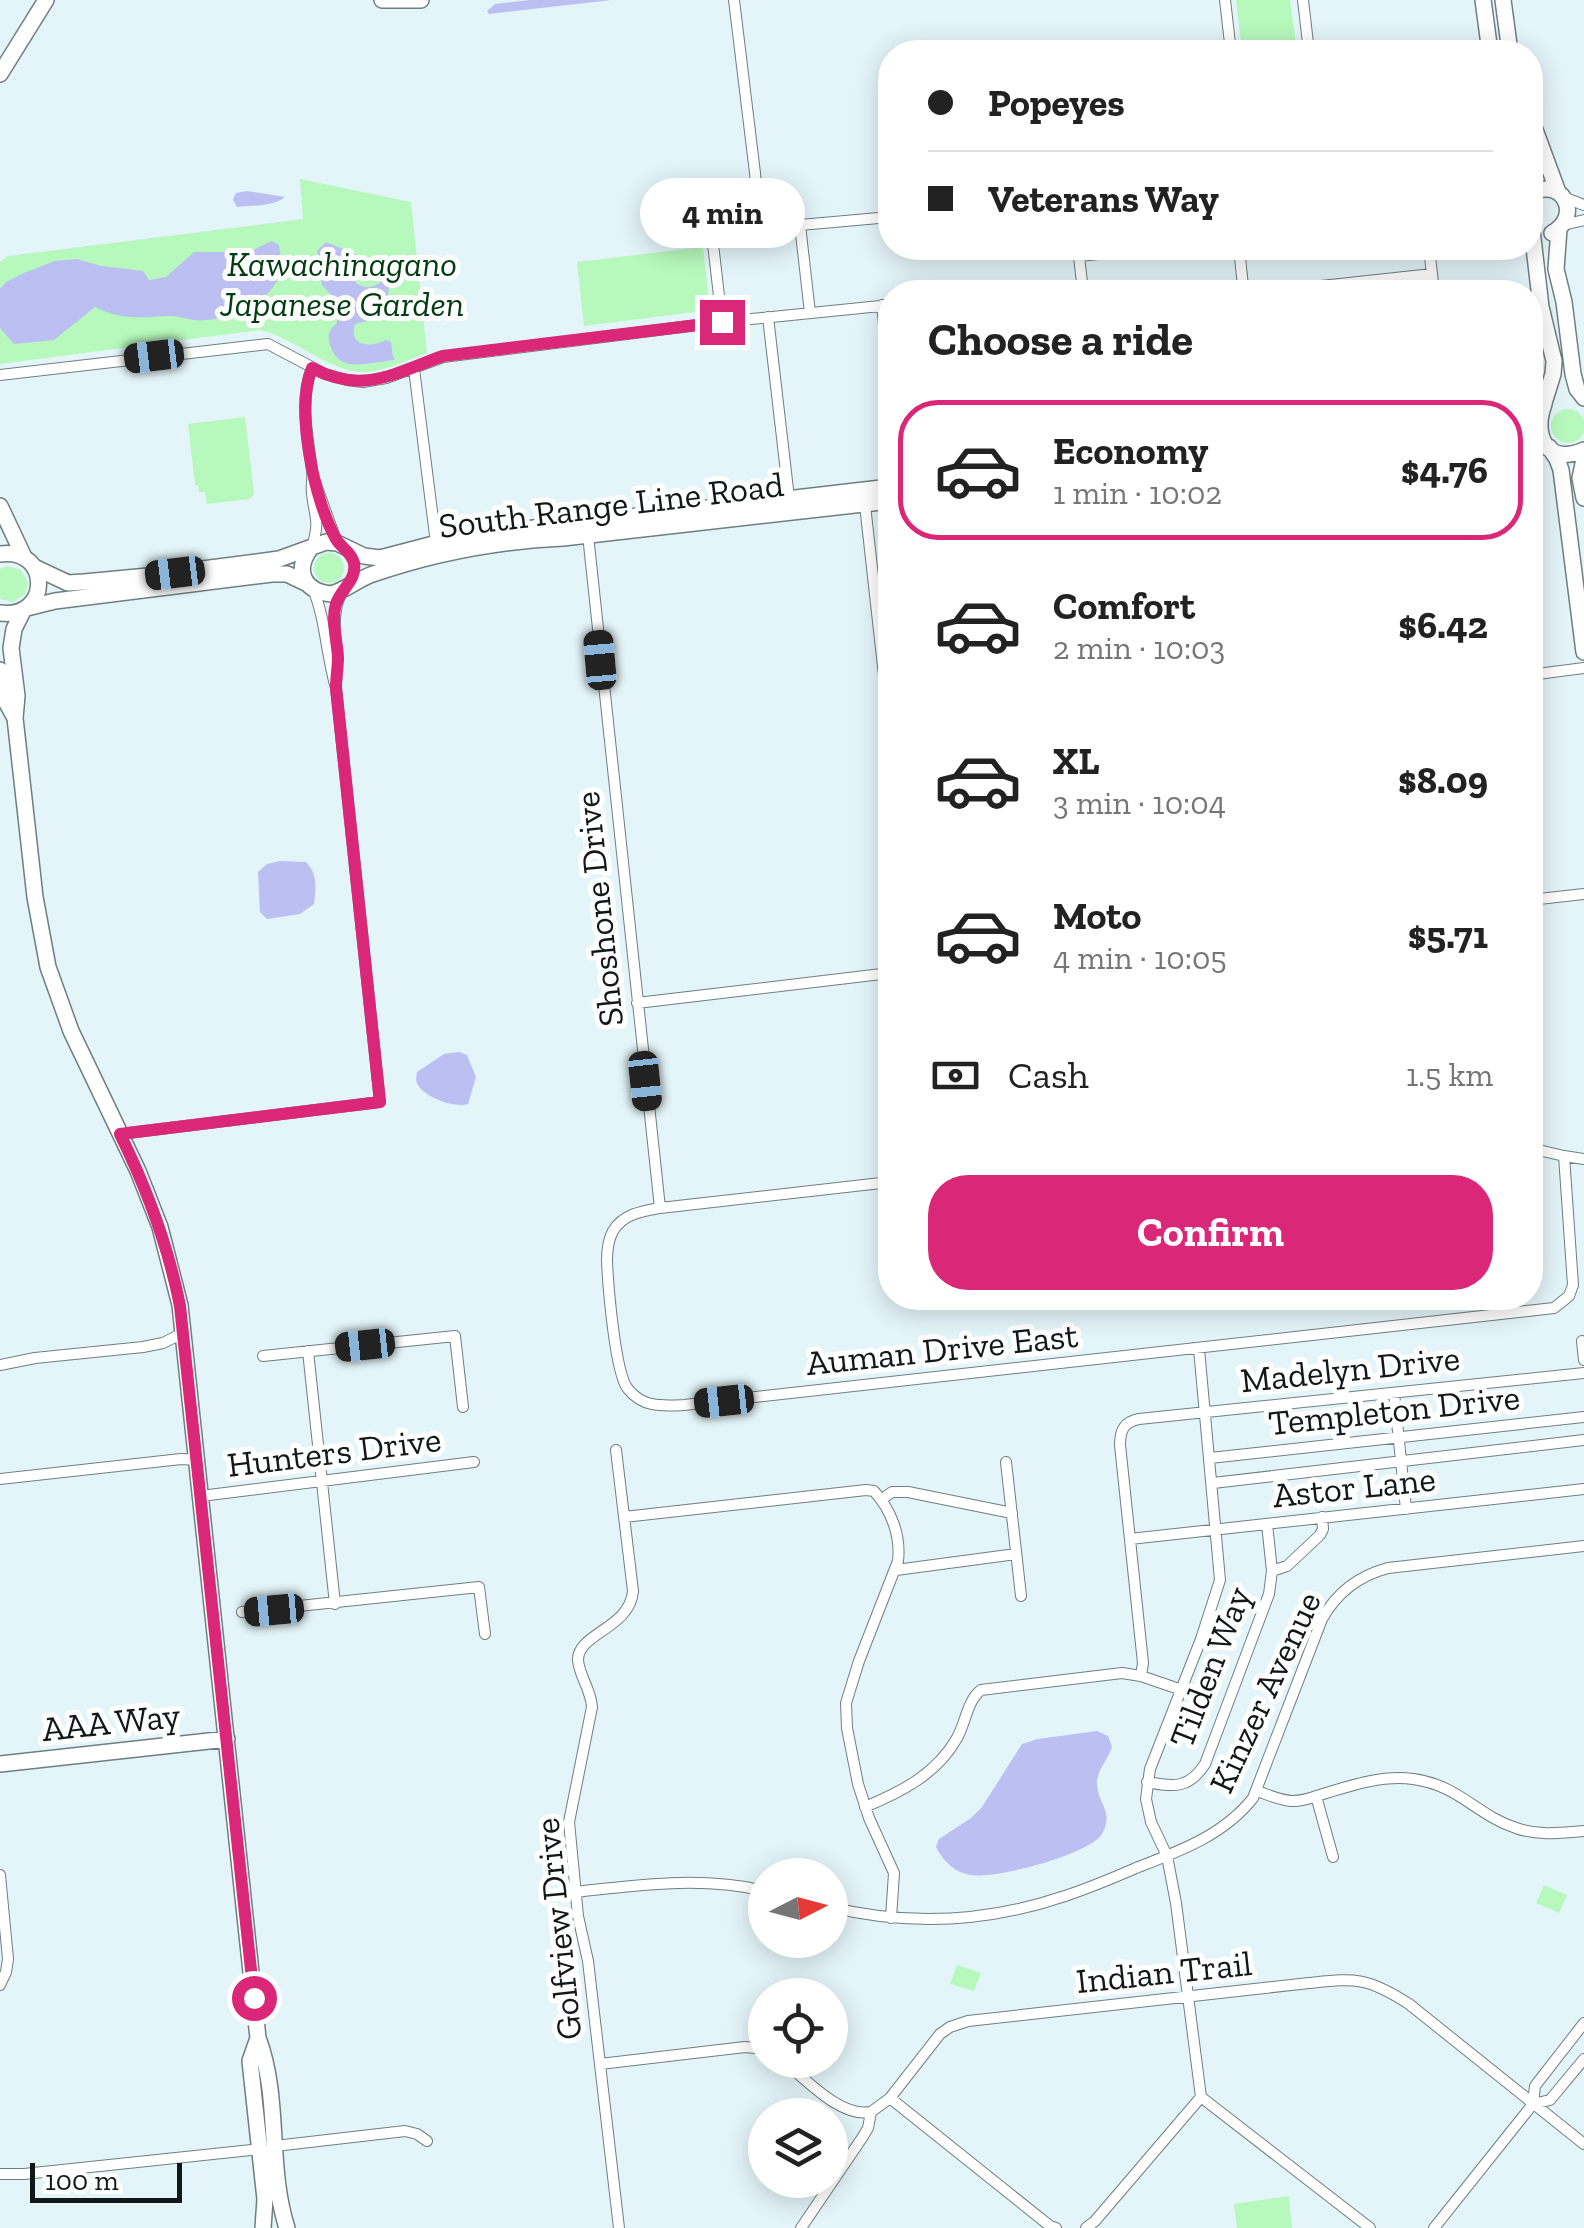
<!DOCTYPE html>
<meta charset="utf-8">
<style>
body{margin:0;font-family:"Zilla Slab",serif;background:#f2f2f2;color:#222;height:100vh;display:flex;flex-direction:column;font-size:38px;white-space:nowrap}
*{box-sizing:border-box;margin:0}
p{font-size:32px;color:#767676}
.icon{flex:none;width:55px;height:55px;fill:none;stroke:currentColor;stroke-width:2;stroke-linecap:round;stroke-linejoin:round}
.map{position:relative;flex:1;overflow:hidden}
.sheet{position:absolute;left:878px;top:280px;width:665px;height:1030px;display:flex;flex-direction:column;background:#fff;border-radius:40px;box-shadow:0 5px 25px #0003}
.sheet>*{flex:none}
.top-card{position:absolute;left:878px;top:40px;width:665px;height:220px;border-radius:40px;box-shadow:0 5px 25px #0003;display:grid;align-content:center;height:220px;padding:0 50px;background:#fff}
.needle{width:65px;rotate:84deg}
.controls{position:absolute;left:748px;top:1858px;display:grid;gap:20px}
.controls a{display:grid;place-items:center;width:100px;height:100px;border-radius:50%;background:#fff;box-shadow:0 5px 25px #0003;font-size:50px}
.scale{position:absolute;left:30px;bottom:25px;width:152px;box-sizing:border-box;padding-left:10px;border:5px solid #12181a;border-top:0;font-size:28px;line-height:35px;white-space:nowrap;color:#12181a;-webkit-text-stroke:8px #fff;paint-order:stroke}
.end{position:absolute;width:45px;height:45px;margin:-22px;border:12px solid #db2777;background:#fff;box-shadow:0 0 0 5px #fff}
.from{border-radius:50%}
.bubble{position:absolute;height:70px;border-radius:35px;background:#fff;box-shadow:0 5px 25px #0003;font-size:32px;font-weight:700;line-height:70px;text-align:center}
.car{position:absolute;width:30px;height:60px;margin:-30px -15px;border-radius:12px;box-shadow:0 0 8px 2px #0007;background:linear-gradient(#222 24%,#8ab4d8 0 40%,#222 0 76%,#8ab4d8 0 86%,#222 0)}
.top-card b{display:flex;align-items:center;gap:35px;height:95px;font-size:38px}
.top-card b+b{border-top:2px solid #e0e0e0}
.top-card i{width:25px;height:25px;background:#222}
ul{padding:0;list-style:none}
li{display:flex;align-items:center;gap:30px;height:140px;margin:0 20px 15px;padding:0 30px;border:5px solid transparent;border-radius:40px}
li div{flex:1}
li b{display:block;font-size:38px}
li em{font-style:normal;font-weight:700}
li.selected{border-color:#db2777}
li>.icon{width:90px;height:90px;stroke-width:1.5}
h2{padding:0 50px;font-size:45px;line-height:120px}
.pay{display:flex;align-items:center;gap:25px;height:110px;padding:0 50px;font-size:38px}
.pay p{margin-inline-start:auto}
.cta{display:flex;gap:20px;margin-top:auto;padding:20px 50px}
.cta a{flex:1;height:115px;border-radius:40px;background:#db2777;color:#fff;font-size:40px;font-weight:700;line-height:115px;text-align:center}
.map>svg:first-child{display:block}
</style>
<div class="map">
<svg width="1584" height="2228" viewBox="0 0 1584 2228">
<rect width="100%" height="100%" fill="#e4f5f9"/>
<!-- green -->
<path fill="#b7f8bc" d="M1236,0H1290L1297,52H1242Z
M300,179L411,202L427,353C408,360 385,371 365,372C330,373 295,338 260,330L0,364V262L8,256L303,219Z
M703,247L710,310L584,326L577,262Z
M1551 426a17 17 0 1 1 34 0a17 17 0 1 1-34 0Z
M245,417L254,494L250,499L207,504L205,492H199L198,485H195L188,424Z
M314 568a15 15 0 1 1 30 0a15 15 0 1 1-30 0Z
M7,566L21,570L28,583L25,594L13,602L0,599V569Z
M1544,1885L1567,1895L1559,1913L1536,1903Z
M957,1965L981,1973L974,1991L950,1984Z
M1289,2196L1292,2228H1237L1234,2204Z"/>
<!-- water -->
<path fill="#bbbff2" d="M530,0H612L489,14L487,11L495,4Z
M247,191L285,197C273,207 252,205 237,207L233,200L236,193Z
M272,241L279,245C280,253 282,261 281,269C275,303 225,323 194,320C186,319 179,316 171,316C141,317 123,321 95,307L54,340L14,344L0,328V289L6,282L24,273L55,261L77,259L101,266L143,271L149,280L166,277L194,252H249Z
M326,242L370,260L369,274L356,279V283C365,289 372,288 381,282L389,283C389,290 387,311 380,317C376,320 361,322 355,324C348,347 371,348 386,340L390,341C394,347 390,353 395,360C371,361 339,376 330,345C327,334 329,330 337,323V309L332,296L322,285L317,251Z
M280,861L306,862C318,875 316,887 314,904L300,914L267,919L260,912L258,872L267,864Z
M459,1052L467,1055L476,1077L468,1104C455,1108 430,1099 420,1088C415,1082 416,1079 417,1072L444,1054Z
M1097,1731L1108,1736L1112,1747C1108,1759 1098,1769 1097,1782C1096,1803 1115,1811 1102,1834C1089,1855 995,1879 971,1875C955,1873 943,1861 936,1847L939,1839L971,1818L982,1807L1022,1744L1038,1739Z"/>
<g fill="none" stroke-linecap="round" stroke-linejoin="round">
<!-- street casing -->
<g stroke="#6f7e81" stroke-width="12">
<path id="street" d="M734,0L755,173L759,230
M1225,0L1231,52
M1303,0L1309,52
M1563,197L1584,205
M800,225L890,217
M1563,225L1584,220
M1078,248L1083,291
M1239,248L1243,286
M1079,256L1159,248
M1432,274L1434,292
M1018,292L1082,286
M1266,292L1432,274L1429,248
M882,305L890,381
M768,317L789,498
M722,322L712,235L800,225L810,313
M414,369L436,543
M0,375L268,344L325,374L347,380L363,382L386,378L443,357L722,322L890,305
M314,479L337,543
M865,505L890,729
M588,535L660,1208
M312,548C320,519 315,520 312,494C311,486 313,478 312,470C308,437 299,400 312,368
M1530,675L1584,668
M336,682C339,651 328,619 342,591
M1530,900L1584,894
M637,1003L890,973
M120,1134L380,1102L336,688C326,655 326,620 313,589
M1530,1148L1564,1156L1584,1159
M890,1182L660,1208C642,1211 623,1214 613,1231C608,1240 607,1251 607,1261C608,1284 615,1374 628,1389C643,1408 663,1406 684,1405L1554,1308L1569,1296L1573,1285L1564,1156
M1582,1341L1584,1360
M1199,1349L1220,1580L1201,1639L1150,1769L1146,1799L1151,1822L1167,1856L1176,1903L1201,2097
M308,1351L335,1604
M263,1356L455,1336L463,1407
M0,1365L35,1358L143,1347L163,1343L177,1336L184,1337
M1394,1393L1406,1509
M616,1450L633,1591C630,1628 579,1633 578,1659C578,1674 591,1689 592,1707L569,1822L578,1916L588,1961L619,2228
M1210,1458L1584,1417
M1006,1462L1021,1596
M0,1479L181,1459L198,1460
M1213,1483L1584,1440
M201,1496L474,1462
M881,1500L892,1492H908L1012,1513
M624,1517L866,1490L874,1491C891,1510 901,1535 898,1561L859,1661L846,1703L847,1728L858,1784L869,1818L894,1873L891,1918
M1130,1539L1584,1489
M896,1570L1016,1554
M1272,1571L1287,1566L1320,1535L1323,1529L1322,1517
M242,1612L479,1587L485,1634
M1141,1676L1143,1663L1120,1445C1120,1430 1124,1422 1139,1419L1584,1373
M1147,1782C1174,1787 1189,1789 1205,1764L1269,1594L1272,1571L1267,1524
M1257,1791C1269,1795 1281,1801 1293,1801C1304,1801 1314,1797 1323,1794C1352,1785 1383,1775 1413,1779C1459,1785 1476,1815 1516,1828C1538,1836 1561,1833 1584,1831
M1316,1796L1333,1857
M865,1807C901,1792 937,1774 957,1738C966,1722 967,1701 981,1690L1122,1673L1141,1676L1182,1690
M0,1875L8,1959L6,1972L0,1985
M575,1892C640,1885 701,1876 765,1891
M830,1907C908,1926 988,1922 1065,1896C1089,1888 1113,1878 1136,1868C1180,1851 1224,1835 1253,1798L1322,1619C1337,1592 1358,1576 1388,1568L1584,1546
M782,2060C805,2078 840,2118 871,2112
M600,2064L745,2047L765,2049
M1201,2097L1370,2228
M890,2098L1050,2226L1056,2228
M1533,2104L1550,2100L1584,2059
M275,2146L405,2131L417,2134L427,2141
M0,2174H24L260,2149
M801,2228L862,2138L868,2128L871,2112L890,2098L940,2034L950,2027L968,2021L1300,1984C1352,1979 1363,1974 1409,2004L1584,2144
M1086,2228L1095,2221L1201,2097
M1434,2228L1521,2119L1533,2104L1535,2086L1584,2023"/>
</g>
<!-- secondary casing -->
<g stroke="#6f7e81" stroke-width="18">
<path id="secondary" d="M382,0H421
M1483,0L1490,52
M1503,0L1510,52
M0,74L46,0
M1530,116L1558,192
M1530,155L1533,168L1530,184
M1530,194C1561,175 1584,215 1552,233
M1559,229L1556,269L1564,302L1573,374L1577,389L1584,398
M1532,230L1541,307L1554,361L1553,374L1544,403
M1544,404C1532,436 1547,466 1584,450
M1549,447L1557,459L1561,470L1584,652
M1584,459L1580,478L1584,498
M0,506L24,557
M311,548C294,570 303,591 331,594C346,590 358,579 373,574C434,553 498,541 563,538L890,501
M0,554C52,547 51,620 0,613
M34,567L68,583L84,582L148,576L279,559L326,542L337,543L364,556L380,558L445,541L490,533L890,487
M27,608L55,601L272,574H287L308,584
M23,611L14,629L11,648L17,696L15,718L35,897L48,967L71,1031L138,1171L160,1227L180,1305L258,2038C281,2099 267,2166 287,2228
M0,670L4,698L15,718
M0,1764L227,1739
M258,2038L250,2061L265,2199L263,2228"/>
</g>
<!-- street -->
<use href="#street" stroke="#fff" stroke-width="10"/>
<!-- secondary -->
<use href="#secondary" stroke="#fff" stroke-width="15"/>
</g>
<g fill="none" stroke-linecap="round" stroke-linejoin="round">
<!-- route -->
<path stroke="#db2777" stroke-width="12" d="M254,1998L180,1306C168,1245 147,1189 120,1134L380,1102L336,688C336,678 338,667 338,657C337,640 331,620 336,604C341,589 357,580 354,563C351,551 341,548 336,539C314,500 295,410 312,368C363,395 395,373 443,356L722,322"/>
</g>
<g text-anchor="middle" stroke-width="10" stroke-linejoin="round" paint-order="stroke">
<!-- park labels -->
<g font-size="35" font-style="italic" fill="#033c12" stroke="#fff">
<text x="342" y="276">Kawachinagano<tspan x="342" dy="40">Japanese Garden</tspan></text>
</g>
<!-- street labels -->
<g font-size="35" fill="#12181a" stroke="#fff">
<text transform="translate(611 505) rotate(-7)" y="12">South Range Line Road</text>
<text transform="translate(599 909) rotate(-96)" y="12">Shoshone Drive</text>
<text transform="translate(942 1349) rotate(-6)" y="12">Auman Drive East</text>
<text transform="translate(1350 1369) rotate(-6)" y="12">Madelyn Drive</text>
<text transform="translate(1394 1410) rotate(-6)" y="12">Templeton Drive</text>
<text transform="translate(334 1452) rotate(-7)" y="12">Hunters Drive</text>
<text transform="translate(1354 1487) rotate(-6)" y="12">Astor Lane</text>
<text transform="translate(1210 1667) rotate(-69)" y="12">Tilden Way</text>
<text transform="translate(1265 1692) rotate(-65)" y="12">Kinzer Avenue</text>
<text transform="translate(111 1722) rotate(-6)" y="12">AAA Way</text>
<text transform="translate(558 1929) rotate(-96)" y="12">Golfview Drive</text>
<text transform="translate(1164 1972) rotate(-6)" y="12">Indian Trail</text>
</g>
</g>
</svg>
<div class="controls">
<a><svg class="needle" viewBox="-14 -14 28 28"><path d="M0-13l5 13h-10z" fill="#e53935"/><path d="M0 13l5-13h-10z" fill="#767676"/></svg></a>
<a><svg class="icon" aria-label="locate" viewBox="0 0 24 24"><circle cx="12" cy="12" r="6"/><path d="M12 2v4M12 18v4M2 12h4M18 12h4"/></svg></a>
<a><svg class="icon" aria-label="layers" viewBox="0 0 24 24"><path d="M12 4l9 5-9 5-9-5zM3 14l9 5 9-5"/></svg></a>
</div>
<div class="scale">100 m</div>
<i class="end from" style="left:254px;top:1998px"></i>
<i class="end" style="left:722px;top:322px"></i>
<div class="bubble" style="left:640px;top:178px;width:165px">4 min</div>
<i class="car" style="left:154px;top:356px;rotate:263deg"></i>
<i class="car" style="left:175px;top:573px;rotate:263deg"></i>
<i class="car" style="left:600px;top:660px;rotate:355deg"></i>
<i class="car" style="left:645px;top:1081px;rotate:174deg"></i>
<i class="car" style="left:365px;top:1345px;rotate:264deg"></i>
<i class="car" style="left:724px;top:1401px;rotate:264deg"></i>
<i class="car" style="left:274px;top:1610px;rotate:265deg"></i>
<div class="top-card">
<b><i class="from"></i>Popeyes</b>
<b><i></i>Veterans Way</b>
</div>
<section class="sheet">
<h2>Choose a ride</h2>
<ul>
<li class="selected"><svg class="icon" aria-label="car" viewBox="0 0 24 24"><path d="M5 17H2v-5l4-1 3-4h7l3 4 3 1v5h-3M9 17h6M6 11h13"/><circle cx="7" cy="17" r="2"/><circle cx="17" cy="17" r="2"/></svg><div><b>Economy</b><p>1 min · 10:02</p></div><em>$4.76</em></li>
<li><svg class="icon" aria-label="car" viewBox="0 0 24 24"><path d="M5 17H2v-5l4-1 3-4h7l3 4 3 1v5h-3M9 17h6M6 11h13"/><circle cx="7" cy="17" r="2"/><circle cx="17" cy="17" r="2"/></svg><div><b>Comfort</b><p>2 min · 10:03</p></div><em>$6.42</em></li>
<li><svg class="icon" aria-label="car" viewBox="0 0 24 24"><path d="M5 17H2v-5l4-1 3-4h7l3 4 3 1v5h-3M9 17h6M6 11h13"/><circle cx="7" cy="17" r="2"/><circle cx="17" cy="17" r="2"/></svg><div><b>XL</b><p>3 min · 10:04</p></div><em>$8.09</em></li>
<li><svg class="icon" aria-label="car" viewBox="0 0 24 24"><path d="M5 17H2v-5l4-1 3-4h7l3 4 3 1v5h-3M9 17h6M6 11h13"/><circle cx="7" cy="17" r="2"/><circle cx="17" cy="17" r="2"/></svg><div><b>Moto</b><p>4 min · 10:05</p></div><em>$5.71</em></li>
</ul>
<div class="pay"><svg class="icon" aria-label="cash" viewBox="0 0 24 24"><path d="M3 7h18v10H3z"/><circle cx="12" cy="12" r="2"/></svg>Cash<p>1.5 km</p></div>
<div class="cta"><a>Confirm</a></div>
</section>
</div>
